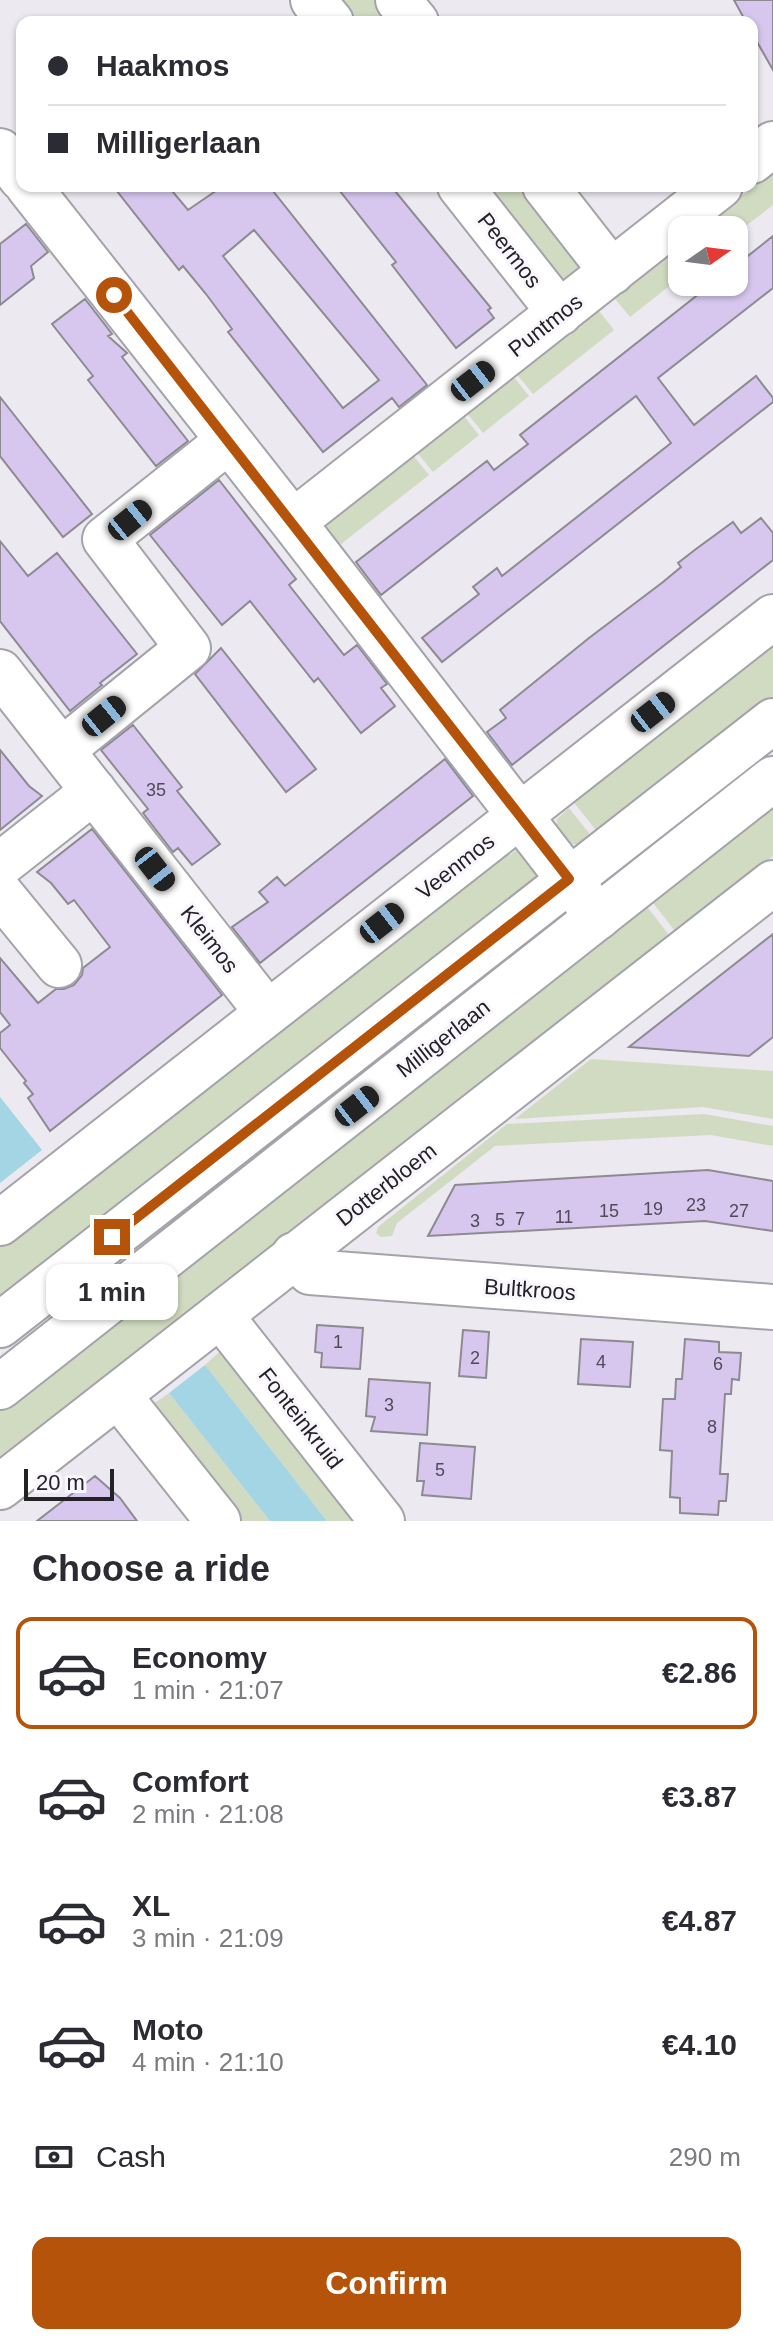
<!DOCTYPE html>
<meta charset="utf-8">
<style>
body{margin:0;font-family:Arial,sans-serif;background:#f2f2f3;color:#2b2b33;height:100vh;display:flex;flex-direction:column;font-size:30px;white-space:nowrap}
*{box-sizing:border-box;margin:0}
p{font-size:26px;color:#7c7c81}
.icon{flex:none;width:44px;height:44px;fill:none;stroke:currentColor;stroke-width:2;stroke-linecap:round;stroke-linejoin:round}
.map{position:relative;height:1521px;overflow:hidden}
.panel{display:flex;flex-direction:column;background:#fff;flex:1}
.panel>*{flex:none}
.banner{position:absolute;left:16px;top:16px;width:742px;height:176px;border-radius:16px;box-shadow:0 2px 6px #0004;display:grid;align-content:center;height:176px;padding:0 32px;background:#fff}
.needle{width:52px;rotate:76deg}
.buttons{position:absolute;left:668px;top:216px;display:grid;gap:16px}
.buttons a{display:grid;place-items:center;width:80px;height:80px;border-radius:16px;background:#fff;box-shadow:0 2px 6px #0004;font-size:40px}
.scale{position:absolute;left:24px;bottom:20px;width:90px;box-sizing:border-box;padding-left:8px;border:4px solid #232225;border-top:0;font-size:22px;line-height:28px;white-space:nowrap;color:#232225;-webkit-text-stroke:6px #f9f6fd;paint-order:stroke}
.end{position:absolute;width:36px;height:36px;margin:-18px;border:10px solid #b45309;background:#fff;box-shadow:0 0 0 4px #fff}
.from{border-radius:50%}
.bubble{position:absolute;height:56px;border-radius:16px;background:#fff;box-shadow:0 2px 6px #0004;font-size:26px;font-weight:700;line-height:56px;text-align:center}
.car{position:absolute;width:24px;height:48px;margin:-24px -12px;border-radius:10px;box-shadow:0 0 6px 2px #0007;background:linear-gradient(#222 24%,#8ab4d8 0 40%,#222 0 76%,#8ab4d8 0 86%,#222 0)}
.banner b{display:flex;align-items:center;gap:28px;height:76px;font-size:30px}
.banner b+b{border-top:2px solid #e1e1e2}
.banner i{width:20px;height:20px;background:#2b2b33}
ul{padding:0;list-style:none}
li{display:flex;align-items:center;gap:24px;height:112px;margin:0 16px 12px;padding:0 16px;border:4px solid transparent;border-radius:16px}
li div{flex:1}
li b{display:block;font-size:30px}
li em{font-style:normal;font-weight:700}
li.current{border-color:#b45309}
li>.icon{width:72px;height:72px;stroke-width:1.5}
h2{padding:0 32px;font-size:36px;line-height:96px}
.pay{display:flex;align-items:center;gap:20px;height:88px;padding:0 32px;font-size:30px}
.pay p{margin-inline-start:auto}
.button{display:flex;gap:16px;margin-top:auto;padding:16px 32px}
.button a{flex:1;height:92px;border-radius:16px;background:#b45309;color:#fff;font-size:32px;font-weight:700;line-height:92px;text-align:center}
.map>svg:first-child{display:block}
</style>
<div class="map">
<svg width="773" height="1521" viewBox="0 0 773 1521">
<rect width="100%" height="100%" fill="#ece9f0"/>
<!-- green -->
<path fill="#d1dbc1" d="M340,0H387L390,22H357L353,12Z
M773,171V205L734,235V230H706L703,226Z
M471,186H533L590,262L555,290Z
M682,242V276L630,317L608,290Z
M592,302L614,330L533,394L515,372Z
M512,375L529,396L483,433L466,412Z
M462,414L479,435L433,472L416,451Z
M412,454L429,475L336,548L325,534L327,522Z
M773,641V708L604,840L571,799Z
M773,788V856L675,931L643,890Z
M569,808L597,843L589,849L567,842L556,829L557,819Z
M502,844L510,855L523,844L542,863L537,889L0,1316V1237Z
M638,895L669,935L668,939L232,1281L228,1278L214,1290L221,1301L125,1375L117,1366L105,1375L113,1386L0,1463V1396Z
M591,1059L773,1071V1119L703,1107L515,1119Z
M704,1114L773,1126V1146L711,1135L495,1146L397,1223L392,1236L381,1237L376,1233L378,1227L507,1124Z
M229,1343L369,1521H327L205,1365Z
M169,1393L270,1521H239L146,1409Z"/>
<!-- water -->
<path fill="#a3d5e5" d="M0,1097L42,1150L0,1183Z
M205,1365L327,1521H270L169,1393Z"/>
<!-- building -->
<path fill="#d7c7ef" stroke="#8d8a91" stroke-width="2" fill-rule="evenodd" d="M734,0H773V70L752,33V22H746Z
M113,186H168L188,210L223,186H269L427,385L399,407L392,398L323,452L228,332L232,329L206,294L183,266L179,270ZM254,230L379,380L343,408L223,256Z
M336,186H391L491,308L488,310L494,318L456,348L392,265L396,262Z
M26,224L48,252L31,266L34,278L0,305V244Z
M773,236V288L658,378L694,425L756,376L773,398V402L442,662L422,638L479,594L473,587L497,568L502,576L671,443L636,396L381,595L356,562L487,461L494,470L528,444L520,435L714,282H734V267Z
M85,299L112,334L108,336L127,353L122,357L188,441L156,466L88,380L93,376L52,324Z
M0,397L92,514L63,537L0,456Z
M219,480L296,579L289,585L344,655L357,645L387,684L381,688L395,706L361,733L318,678L314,682L250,601L222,625L150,535Z
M761,518L773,533V560L512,765L487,732L506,718L500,710L589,638L663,582L681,567L678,563L696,549L733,522L741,533Z
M0,541L28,576L57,553L137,654L100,683L102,685L70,711L0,621Z
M221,648L316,769L286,792L195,674Z
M133,725L182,787L177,791L220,844L192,865L178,848L173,852L143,813L148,809L101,750Z
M0,750L29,786L42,796L0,830Z
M445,759L473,796L260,963L232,927L268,902L259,892L277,877L285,886Z
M92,829L222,995L50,1131L28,1098L33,1094L24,1083L26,1081L0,1048V1033L10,1025L0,1012V958L38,1003L56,989H64L74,985L82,975L83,968L110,947L74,900L68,904L51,883L37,872Z
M773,934V1037L749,1056L629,1047Z
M708,1170L773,1181V1231L705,1221L428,1236L455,1185Z
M317,1325L363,1328L360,1369L321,1367L322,1353L315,1352Z
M463,1330L489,1332L486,1378L459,1376Z
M581,1339L633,1342L630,1387L578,1384Z
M685,1339L719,1342V1352L741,1353L739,1380L732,1379L731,1394H725L720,1474H728L726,1501H719L718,1515L680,1513V1498L670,1497L672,1451L660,1450L663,1399H675L676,1379H682Z
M369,1379L430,1383L427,1435L371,1431L375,1417L366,1416Z
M420,1443L475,1447L471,1499L422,1495L424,1481H417Z
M95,1476L120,1498L137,1521H37Z"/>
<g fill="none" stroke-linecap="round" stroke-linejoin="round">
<!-- minor casing -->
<g stroke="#a5a3aa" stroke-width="48">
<path id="minor" d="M313,0L331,22
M398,0L416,22
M0,151L22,179
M752,161L773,144
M28,186L293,522L598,917
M460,186L560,313
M545,186L612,272
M293,522L720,186
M0,672L267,1012
M62,750L188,648L105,539L228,441
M0,865L94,791
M0,893L59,965
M0,1223L773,617
M294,1255L310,1272L773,1307
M220,1315L382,1521
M118,1395L218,1521
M0,1487L773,883"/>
</g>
<!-- major casing -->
<g stroke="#a5a3aa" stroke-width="48">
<path id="major" d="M0,1325L773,721
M0,1387L773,779"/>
</g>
<!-- minor -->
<use href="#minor" stroke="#fff" stroke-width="44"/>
<!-- major -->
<use href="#major" stroke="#fff" stroke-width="44"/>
</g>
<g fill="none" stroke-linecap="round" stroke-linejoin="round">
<!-- route -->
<path stroke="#b45309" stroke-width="10" d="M112,1237L569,879L114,295"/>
</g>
<g text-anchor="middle" stroke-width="6" stroke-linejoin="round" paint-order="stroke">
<!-- number labels -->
<g font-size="18" fill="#504b58">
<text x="156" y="796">35</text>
<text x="696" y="1211">23</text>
<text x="653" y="1215">19</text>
<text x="609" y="1217">15</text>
<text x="739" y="1217">27</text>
<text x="564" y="1223">11</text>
<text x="520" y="1225">7</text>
<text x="500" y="1226">5</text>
<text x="475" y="1227">3</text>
<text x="338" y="1348">1</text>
<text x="475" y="1364">2</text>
<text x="601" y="1368">4</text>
<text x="718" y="1370">6</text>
<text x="389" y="1411">3</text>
<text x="712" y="1433">8</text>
<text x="440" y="1476">5</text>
</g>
<!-- street labels -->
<g font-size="22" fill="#232225" stroke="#f9f6fd">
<text transform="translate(510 250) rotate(52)" y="8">Peermos</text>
<text transform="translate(545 325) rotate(-38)" y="8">Puntmos</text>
<text transform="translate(455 866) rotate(-38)" y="8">Veenmos</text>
<text transform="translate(210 939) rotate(52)" y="8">Kleimos</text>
<text transform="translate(443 1038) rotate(-38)" y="8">Milligerlaan</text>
<text transform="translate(386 1184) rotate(-38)" y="8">Dotterbloem</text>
<text transform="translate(530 1289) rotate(4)" y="8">Bultkroos</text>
<text transform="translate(301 1418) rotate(52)" y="8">Fonteinkruid</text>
</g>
</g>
</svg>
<div class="buttons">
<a><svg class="needle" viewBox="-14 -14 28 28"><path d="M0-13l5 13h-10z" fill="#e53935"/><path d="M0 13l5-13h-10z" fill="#7c7c81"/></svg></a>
</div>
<div class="scale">20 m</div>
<i class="end from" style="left:114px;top:295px"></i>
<i class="end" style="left:112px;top:1237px"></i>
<div class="bubble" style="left:46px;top:1264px;width:132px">1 min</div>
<i class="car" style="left:473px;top:381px;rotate:52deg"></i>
<i class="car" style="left:130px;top:520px;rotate:51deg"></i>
<i class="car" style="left:653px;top:712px;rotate:52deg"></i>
<i class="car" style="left:104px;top:716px;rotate:51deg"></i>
<i class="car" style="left:155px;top:869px;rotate:142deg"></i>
<i class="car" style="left:382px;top:923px;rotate:52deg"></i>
<i class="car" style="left:357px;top:1106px;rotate:52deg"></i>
<div class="banner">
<b><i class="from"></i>Haakmos</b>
<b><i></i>Milligerlaan</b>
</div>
</div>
<section class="panel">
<h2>Choose a ride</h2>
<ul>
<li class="current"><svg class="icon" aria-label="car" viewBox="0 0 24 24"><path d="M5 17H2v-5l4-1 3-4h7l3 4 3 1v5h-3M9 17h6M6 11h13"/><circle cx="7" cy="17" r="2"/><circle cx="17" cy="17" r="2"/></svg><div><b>Economy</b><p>1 min · 21:07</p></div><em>€2.86</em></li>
<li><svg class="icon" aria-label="car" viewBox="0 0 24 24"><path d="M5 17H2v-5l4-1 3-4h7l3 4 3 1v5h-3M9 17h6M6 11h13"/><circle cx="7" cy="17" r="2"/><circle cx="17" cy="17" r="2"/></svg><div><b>Comfort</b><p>2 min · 21:08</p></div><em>€3.87</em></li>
<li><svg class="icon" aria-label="car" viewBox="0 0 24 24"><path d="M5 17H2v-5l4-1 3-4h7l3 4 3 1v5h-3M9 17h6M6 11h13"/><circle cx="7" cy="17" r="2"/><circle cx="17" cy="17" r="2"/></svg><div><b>XL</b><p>3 min · 21:09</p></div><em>€4.87</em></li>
<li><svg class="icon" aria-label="car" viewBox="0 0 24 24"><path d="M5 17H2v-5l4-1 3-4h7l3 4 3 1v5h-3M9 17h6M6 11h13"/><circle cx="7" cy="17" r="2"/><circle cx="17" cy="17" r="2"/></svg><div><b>Moto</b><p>4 min · 21:10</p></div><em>€4.10</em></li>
</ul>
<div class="pay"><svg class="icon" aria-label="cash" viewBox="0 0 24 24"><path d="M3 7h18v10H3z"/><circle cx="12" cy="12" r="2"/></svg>Cash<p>290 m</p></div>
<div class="button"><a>Confirm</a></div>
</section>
